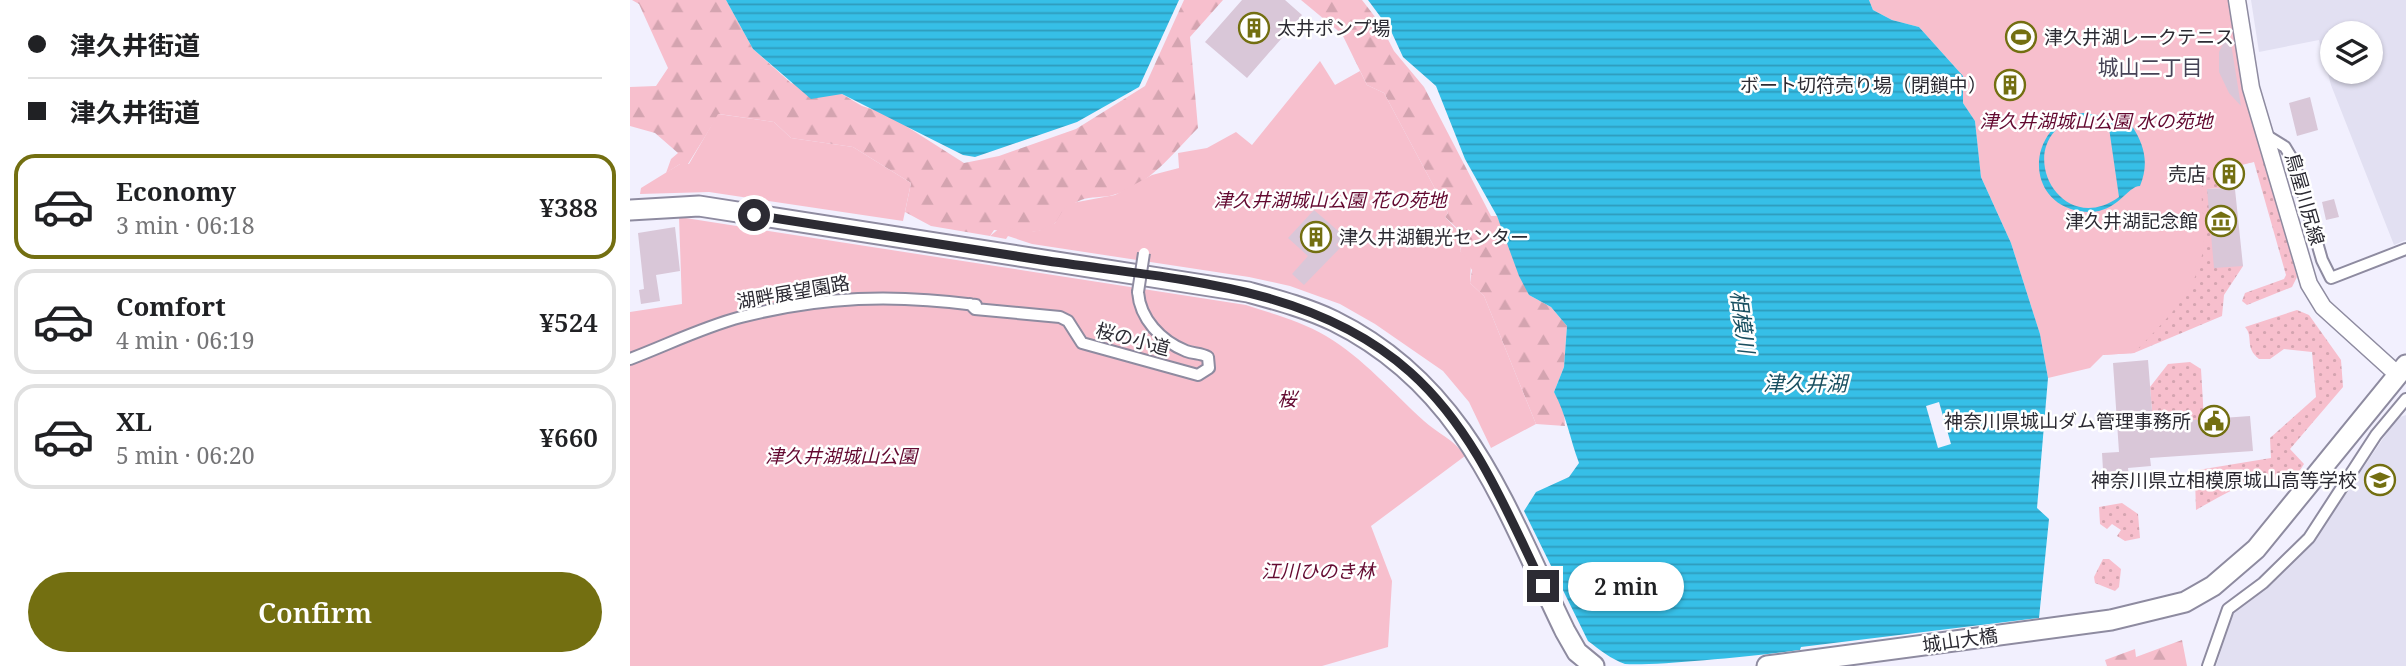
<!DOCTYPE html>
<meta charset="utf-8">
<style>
body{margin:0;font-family:"Noto Serif","Noto Sans JP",serif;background:#f2f2f2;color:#202124;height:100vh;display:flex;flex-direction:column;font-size:26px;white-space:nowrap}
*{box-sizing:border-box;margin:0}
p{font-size:23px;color:#757577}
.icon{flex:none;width:38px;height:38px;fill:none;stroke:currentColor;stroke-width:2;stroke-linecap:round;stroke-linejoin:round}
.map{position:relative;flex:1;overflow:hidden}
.panel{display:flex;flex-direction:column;background:#fff;width:630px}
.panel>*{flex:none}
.top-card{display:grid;align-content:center;height:154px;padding:0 28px;background:#fff}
.buttons{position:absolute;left:1690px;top:21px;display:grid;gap:14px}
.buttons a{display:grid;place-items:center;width:63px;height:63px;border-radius:50%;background:#fff;box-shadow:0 2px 5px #0004;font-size:35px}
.end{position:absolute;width:32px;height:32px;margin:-16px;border:9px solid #2c2b33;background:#fff;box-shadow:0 0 0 4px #fff}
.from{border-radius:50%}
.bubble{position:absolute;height:49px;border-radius:24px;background:#fff;box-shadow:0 2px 5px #0004;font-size:23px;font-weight:600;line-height:49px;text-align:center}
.top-card b{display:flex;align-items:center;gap:24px;height:66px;font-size:26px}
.top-card b+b{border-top:2px solid #e0e0e0}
.top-card i{width:18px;height:18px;background:#202124}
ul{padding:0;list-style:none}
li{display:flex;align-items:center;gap:21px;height:105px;margin:0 14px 10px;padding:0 14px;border:4px solid #e0e0e0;border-radius:21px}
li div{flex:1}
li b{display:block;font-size:26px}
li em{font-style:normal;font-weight:600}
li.active{border-color:#736f11}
li>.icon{width:63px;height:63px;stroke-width:1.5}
.cta{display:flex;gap:14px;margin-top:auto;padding:14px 28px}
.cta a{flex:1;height:80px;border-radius:42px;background:#736f11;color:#fff;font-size:28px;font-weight:600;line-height:80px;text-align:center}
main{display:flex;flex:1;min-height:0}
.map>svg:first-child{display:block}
</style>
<main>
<section class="panel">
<div class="top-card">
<b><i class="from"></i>津久井街道</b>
<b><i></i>津久井街道</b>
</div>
<ul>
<li class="active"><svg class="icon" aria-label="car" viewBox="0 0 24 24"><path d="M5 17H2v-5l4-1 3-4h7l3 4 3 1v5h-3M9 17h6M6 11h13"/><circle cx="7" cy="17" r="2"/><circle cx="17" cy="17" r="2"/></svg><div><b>Economy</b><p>3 min · 06:18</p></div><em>¥388</em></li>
<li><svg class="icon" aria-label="car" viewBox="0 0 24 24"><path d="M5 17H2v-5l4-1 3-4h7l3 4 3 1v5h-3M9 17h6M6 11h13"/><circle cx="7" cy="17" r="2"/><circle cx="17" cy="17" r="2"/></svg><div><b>Comfort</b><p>4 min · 06:19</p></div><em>¥524</em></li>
<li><svg class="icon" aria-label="car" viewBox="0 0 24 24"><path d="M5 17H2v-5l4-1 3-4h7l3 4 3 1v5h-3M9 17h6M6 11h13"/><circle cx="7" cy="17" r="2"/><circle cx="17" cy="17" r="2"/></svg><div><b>XL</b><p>5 min · 06:20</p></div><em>¥660</em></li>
</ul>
<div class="cta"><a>Confirm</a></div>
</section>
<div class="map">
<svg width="1776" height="666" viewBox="0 0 1776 666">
<defs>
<pattern id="grass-dots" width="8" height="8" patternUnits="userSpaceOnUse" patternTransform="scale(1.75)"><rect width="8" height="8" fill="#f7bfcd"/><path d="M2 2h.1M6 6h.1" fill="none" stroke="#d4a4b0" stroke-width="1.8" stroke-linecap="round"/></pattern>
<pattern id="forest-firs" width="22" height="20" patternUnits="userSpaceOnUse" patternTransform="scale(1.75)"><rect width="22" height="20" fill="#f7bfcd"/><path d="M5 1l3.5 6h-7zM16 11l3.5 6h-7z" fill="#d4a4b0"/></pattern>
<pattern id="water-rules" width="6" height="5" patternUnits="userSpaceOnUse" patternTransform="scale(1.75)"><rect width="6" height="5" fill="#36bfe7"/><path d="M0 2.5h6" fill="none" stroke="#2e9bbc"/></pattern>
</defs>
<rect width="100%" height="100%" fill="#f2f0fe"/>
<!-- built -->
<path fill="#e2e0f2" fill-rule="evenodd" d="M1621,0H1776V240L1764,245L1701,85L1689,40L1629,52ZM1741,33V72H1703V33Z
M1776,415V666H1586L1603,613L1647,579L1682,543L1767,418Z"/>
<!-- grass -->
<path fill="url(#grass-dots)" d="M1630,139L1667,277L1662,287L1617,305L1612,301L1615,293L1654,279L1656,275L1624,162L1613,164Z
M1604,166L1606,187L1577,189L1613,266L1594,295L1592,316L1504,353L1472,355L1529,183Z
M1667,310L1679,315L1711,360L1713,387L1660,449L1674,464C1658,491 1647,475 1626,481C1606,486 1584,500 1566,510L1565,479L1568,470L1641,458L1640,438L1686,397L1682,352L1654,349L1640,359H1629C1614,347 1624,337 1615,327Z
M1560,362L1571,369L1574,420L1523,423L1520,387L1538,364Z
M1492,503L1508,514L1510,538L1495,541L1487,536L1491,530L1482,524L1477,529L1470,524L1469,507Z
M1473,559H1479L1491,569L1489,587L1485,591L1465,583L1464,577Z"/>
<!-- forest -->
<path fill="url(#forest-firs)" d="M2,0H96L123,49L161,83L212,94L232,106L257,114L334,163L369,156L446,129L515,86L554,0H593L560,37L568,128C543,153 519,186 483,195C473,198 461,196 451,200C440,204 434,213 427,221C412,238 383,231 364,230L360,236L301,226L275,212L281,183L223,147L161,138L144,122L89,114L58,164H50L36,173L41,159L48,153L25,133L0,126V87L26,86L38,68L9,4Z
M671,0H732L749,22L764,51L794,87L861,216H867L899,295L921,307L937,326L934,367L924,392L934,409L935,426L906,424L854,296L840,283L842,270L830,251L833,242L829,230L815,217L818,213L754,93L737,85L712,34Z
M1552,640L1557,666H1477L1475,660L1505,649L1506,657Z"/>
<!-- park -->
<path fill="#f7bfcd" d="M1239,0H1602L1633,155L1627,161L1574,175C1568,192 1575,217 1574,235C1574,287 1537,318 1504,353L1473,355L1460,368L1418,378L1410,334L1381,243L1351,177L1345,121L1333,103V76L1289,27L1262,20L1243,10Z
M690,61L705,85L730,71L737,85L754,93L818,213L815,217L833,236L830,251L841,263L840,283L854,296L906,424L861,448L839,402L813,371L745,324L710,304L660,286L619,277L402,244L378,236L376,239L360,236L371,227L401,232L411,230L425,223L435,207L442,203L485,195L522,175L549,168L548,153L577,148L606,132L622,145Z
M88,114L144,122L161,138L223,147L281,183L273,221L79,192L10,194L11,188L50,164H59Z
M49,217L616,305C643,314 671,321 696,336C733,358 762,392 794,421C807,433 825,440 835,456L741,526L762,581L758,647L692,666H0V312L52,304Z"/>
<!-- water -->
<path fill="url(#water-rules)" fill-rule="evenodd" d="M96,0H549L509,87L447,122L345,157L333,155L212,94L181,99L123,49Z
M738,0H1239L1243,10L1262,20L1289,27L1333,76V103L1345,121L1351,177L1381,243L1410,334L1418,378L1407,508L1419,519L1409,618L1171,647L1170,650C1131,655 1029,666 995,664C981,659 970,650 958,641L894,511L906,492L939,477L949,463C940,439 936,414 924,392L934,367L937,326L921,307L899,295L889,276L867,216L835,159L806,86L773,57L761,31Z
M1453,113C1470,113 1495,128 1502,126C1515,146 1519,164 1510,186C1496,186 1486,218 1449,211C1393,201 1397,124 1453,113ZM1459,116L1478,121L1489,197C1423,244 1375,126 1459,116Z"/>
<!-- pier -->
<path fill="#f2f0fe" d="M1309,402L1321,444L1308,448L1296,406Z"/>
<!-- building -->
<path fill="#d9c7d8" d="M612,0H655L672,15L617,78L575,42Z
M1599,31L1611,106L1599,93L1589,72V52Z
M1680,97L1688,130L1667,136L1659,103Z
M1603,170L1613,266L1584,268L1577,189L1595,188L1593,171Z
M1704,199L1709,217L1696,220L1692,202Z
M684,210L714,236L706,245L710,248L674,285L662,274L678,256L658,238Z
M45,227L50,271L26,275L30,301L11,304L9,290L14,289L8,233Z
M1518,360L1523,423L1620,416L1623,451L1520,458L1521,466L1498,468L1500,484L1474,486L1472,453L1489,452L1483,363Z"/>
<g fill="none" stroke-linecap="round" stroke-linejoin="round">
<!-- street casing -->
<g stroke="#8e8ba0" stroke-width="14">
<path id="street" d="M1634,134L1655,147L1664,162L1692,260L1701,278L1776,249
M340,304L345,309L430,317L438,321L452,343L568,375L579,368L578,357C571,353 564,354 556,351C531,341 510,319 508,292
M0,359C37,345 73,327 111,317C193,296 263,294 346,305
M1578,666L1598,609L1633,583L1679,538L1746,435L1776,399"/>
</g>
<!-- secondary casing -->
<g stroke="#8e8ba0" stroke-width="19">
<path id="secondary" d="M1607,0L1621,88L1679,284L1693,307L1767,374"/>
</g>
<!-- highway casing -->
<g stroke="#8e8ba0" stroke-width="23">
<path id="highway" d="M0,210L69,206L618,292C647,300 677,308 704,321C836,386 875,508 935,631L947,652L964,666
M1137,666L1481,620L1555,602L1583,586L1626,549L1776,365"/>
</g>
<!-- street -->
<use href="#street" stroke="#fff" stroke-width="10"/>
<!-- secondary -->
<use href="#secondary" stroke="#fff" stroke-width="16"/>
<!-- highway -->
<use href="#highway" stroke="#fff" stroke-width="19"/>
<!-- street-bridge casing -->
<g stroke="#8e8ba0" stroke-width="14" stroke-linecap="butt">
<path id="street-bridge" d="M508,292L514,253"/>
</g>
<!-- street-bridge -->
<use href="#street-bridge" stroke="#fff" stroke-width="10"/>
</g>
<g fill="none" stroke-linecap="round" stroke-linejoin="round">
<!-- route -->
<path stroke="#2c2b33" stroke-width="9" d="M124,215C220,230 315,245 411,260C537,279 680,283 780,372C845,430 876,510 913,586"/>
</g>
<!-- icons -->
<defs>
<g id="building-ring" transform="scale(1.575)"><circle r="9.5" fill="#fff" stroke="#736f11" stroke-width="1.5"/><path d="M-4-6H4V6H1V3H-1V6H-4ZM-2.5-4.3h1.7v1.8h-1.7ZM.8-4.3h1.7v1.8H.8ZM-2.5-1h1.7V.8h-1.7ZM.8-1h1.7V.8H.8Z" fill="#736f11"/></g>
<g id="stadium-ring" transform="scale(1.575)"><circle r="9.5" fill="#fff" stroke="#736f11" stroke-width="1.5"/><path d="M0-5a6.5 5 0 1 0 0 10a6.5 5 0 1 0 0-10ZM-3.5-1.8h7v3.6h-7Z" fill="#736f11"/></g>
<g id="museum-ring" transform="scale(1.575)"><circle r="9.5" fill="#fff" stroke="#736f11" stroke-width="1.5"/><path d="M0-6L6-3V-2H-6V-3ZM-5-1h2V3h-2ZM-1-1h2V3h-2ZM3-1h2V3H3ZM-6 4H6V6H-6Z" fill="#736f11"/></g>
<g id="civic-ring" transform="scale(1.575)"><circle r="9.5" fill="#fff" stroke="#736f11" stroke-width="1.5"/><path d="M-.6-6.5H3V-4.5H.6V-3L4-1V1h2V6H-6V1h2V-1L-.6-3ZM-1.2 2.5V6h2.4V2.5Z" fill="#736f11"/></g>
<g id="school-ring" transform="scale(1.575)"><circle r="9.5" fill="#fff" stroke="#736f11" stroke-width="1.5"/><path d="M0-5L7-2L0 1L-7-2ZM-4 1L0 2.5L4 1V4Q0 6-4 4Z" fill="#736f11"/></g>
</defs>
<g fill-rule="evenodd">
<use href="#building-ring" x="624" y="28"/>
<use href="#stadium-ring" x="1391" y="37"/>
<use href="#building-ring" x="1380" y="85"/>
<use href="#building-ring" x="1599" y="174"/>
<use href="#museum-ring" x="1591" y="221"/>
<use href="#building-ring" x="686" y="237"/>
<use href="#civic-ring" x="1584" y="421"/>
<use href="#school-ring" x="1750" y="480"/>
</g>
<g text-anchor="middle" stroke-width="5" stroke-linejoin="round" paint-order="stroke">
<!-- poi labels -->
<g font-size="19" fill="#2c2b33" stroke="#fff" text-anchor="end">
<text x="647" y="35" text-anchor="start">太井ポンプ場</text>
<text x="1414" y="44" text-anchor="start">津久井湖レークテニス</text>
<text x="1357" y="92">ボート切符売り場（閉鎖中）</text>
<text x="1576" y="181">売店</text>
<text x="1568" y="228">津久井湖記念館</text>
<text x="709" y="244" text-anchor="start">津久井湖観光センター</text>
<text x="1561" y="428">神奈川県城山ダム管理事務所</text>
<text x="1727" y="487">神奈川県立相模原城山高等学校</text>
</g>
<!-- park labels -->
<g font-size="19" font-style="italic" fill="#640a31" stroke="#fff">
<text x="1466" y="128">津久井湖城山公園 水の苑地</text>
<text x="700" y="207">津久井湖城山公園 花の苑地</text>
<text x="657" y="406">桜</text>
<text x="211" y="463">津久井湖城山公園</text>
<text x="688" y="578">江川ひのき林</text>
</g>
<!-- street labels -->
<g font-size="19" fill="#2c2b33" stroke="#fff">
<text transform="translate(1675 199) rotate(74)" y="7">鳥屋川尻線</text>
<text transform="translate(163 292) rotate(-10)" y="7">湖畔展望園路</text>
<text transform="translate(503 339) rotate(15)" y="7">桜の小道</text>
<text transform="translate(1330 640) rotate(-8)" y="7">城山大橋</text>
</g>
<!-- neighbourhood labels -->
<g font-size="21" fill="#464356" stroke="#fff">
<text x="1520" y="75">城山二丁目</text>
</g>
<!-- water labels -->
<g font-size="21" font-style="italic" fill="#1a5061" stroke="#fff">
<text transform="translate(1112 322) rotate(82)" y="7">相模川</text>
<text x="1175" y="391">津久井湖</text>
</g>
</g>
</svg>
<div class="buttons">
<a><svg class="icon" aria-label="layers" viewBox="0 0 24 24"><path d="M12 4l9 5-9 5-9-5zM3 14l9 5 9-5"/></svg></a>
</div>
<i class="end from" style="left:124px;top:215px"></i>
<i class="end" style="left:913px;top:586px"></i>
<div class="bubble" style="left:938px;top:562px;width:116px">2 min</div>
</div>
</main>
